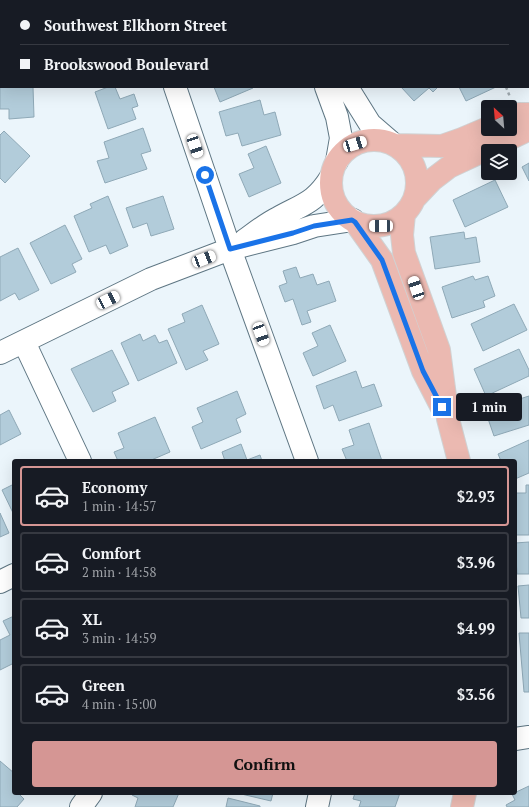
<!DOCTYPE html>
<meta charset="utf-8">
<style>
body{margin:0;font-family:"PT Serif",serif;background:#20242c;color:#f1f3f6;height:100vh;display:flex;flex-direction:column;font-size:15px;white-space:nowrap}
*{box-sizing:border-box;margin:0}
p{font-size:13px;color:#9ea1a6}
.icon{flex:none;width:22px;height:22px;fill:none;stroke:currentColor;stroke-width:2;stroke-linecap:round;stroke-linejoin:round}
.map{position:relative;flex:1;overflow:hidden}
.side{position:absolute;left:12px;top:459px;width:505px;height:336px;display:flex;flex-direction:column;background:#171b24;border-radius:4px;box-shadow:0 4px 16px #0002}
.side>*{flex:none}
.top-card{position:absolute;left:0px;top:0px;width:529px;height:88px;box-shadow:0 4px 16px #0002;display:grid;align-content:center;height:88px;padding:0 20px;background:#171b24}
.needle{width:26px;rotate:334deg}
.buttons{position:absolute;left:481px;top:100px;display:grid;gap:8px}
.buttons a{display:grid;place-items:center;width:36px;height:36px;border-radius:4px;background:#171b24;box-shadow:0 4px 16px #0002;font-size:20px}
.end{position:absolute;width:18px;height:18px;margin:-9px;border:5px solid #1a73e8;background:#fff;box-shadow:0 0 0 2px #fff}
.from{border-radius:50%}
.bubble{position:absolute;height:28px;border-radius:4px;background:#171b24;box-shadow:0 4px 16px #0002;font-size:13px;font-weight:700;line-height:28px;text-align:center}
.car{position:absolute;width:12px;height:24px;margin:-12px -6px;border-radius:5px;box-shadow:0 0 3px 1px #0007;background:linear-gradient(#fff 24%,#345 0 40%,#fff 0 76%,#345 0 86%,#fff 0)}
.top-card b{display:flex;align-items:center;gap:14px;height:38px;font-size:15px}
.top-card b+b{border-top:1px solid #363941}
.top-card i{width:10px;height:10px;background:#f1f3f6}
ul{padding:7px 0 0;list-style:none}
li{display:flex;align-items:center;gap:12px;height:60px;margin:0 8px 6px;padding:0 12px;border:2px solid #363941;border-radius:4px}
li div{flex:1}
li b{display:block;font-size:15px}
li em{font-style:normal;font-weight:700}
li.on{border-color:#d59694}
li>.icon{width:36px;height:36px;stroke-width:1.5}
.action{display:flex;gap:8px;margin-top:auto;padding:8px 20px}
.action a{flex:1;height:46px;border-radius:4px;background:#d59694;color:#111;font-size:16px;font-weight:700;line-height:46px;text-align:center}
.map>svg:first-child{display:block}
</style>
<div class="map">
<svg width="529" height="807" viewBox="0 0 529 807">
<rect width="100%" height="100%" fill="#ebf5fb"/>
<!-- building -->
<path fill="#b2ccda" stroke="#8fa9b7" d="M373,0H415L371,1Z
M0,79L1,87H33L34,117L9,119V109H0Z
M108,87H115L120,99L134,94L138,106L132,108L136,119L108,129L95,92Z
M214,87H253V88L220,102Z
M401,87H438L433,92L429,88L414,101Z
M459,87H496L466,101Z
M260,100L264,115L275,112L281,135L242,146L238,133L226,136L219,112Z
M143,128L151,151L141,154L147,169L105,183L97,161L109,158L104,142Z
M4,131L30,156L5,183L0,178V135Z
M266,146L281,183L249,197L239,174L254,168L248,154Z
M529,163V181L522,167Z
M495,180L508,207L465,227L453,200Z
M108,196L128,246L110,254L106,245L89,252L74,216L92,208L90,204Z
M163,196L174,229L151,236L147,223L133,228L126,208Z
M65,225L82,259L72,264L76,272L51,284L30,243Z
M464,232L465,239L476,237L480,262L435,269L430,237Z
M18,248L39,290L19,300L15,293L0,301V257Z
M296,267L300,278L313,274L317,285L329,281L336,301L307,311L311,322L302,325L293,299L285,302L279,286L287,283L283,271Z
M473,276L475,280L488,276L495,296L483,301L485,307L452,318L442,287Z
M514,304L527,330L483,351L471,324Z
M202,305L219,344L203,351L208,360L186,370L168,329L185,322L182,314Z
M330,325L346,361L313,376L303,353L318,346L312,333Z
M140,334L143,341L155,335L159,343L167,340L177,363L138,381L121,343Z
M519,349L529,370V376L486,396L474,369Z
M112,350L129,384L112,392L116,401L93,412L71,369Z
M356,371L362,388L374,384L382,406L339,421L333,405L324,409L316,386Z
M237,391L246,414L236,419L241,432L201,449L192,427L203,422L197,408Z
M529,396V425L494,436L485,410Z
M9,410L21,434L0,445V415Z
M155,417L170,452L149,461H118L114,452L124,448L118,433Z
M369,423L382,461H347L342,449L354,445L349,430Z
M529,440V473L515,479V461H501L498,454Z
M241,444L247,460L260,455L262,461H225L222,452Z
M14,484V515L2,490Z
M526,485H529V535H515V493H526Z
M0,513L9,533L0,537Z
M529,542V574H517L515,543Z
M529,585V618H521L518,586Z
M14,616V663L0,670V640L10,635L3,621Z
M519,633H529V692H524Z
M0,761L14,773V793H18L24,799L17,807H0Z
M529,786V807H507L506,805L515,800L512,794Z
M133,793H179L173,807H135L138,798L132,795Z
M237,793H273L271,801Z
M355,793H400L395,807H359L361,801L353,799Z
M228,798L260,806V807H226Z"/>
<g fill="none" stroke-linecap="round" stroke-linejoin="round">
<!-- minor casing -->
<g stroke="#5e7683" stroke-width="24">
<path id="minor" d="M145,0V1
M291,0V1
M308,0V1
M467,0L468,1
M175,87L230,249L307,461
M326,87L337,117L341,138L337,161
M347,87L370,124L392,143
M245,240C256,232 266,224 278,218C303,204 315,203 331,177
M24,342L80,461
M0,353L151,279L230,249L293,233L314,226L353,220
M0,582L14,575
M515,739L529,737
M81,807L91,793
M317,807L320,793"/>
</g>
<!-- major casing -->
<g stroke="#d0d2d3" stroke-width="24">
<path id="major" d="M510,118L519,114H529
M331 183a43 43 0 1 1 86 0a43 43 0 1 1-86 0Z
M395,145L442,146L462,139L488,128
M415,198L432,180L449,167L526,131L529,127
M404,214L402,235L404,253L439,350L448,419L459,461
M355,222L382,260L423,371L441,406
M462,807L465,793"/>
</g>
<!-- path -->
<path stroke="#a3adb3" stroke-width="2.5" stroke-dasharray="3 3" stroke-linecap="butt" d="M506,87L510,97"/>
<!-- minor -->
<use href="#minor" stroke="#fff" stroke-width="22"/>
<!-- major -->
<use href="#major" stroke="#ebb9b1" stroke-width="22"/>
</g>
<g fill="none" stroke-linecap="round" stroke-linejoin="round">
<!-- route -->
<path stroke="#1a73e8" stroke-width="5" d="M205,175L230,249L293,233L314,226L352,220L355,222L382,260L423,371L442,407"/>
</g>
</svg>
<div class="buttons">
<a><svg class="needle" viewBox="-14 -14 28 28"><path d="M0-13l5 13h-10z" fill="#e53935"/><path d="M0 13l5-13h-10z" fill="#9ea1a6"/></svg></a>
<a><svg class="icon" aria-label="layers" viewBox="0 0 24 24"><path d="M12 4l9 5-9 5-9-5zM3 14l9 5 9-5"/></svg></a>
</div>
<i class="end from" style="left:205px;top:175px"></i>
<i class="end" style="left:442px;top:407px"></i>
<div class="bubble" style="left:456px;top:393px;width:66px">1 min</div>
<i class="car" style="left:355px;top:144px;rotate:73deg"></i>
<i class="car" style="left:195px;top:146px;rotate:161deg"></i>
<i class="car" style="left:381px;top:226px;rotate:270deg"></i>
<i class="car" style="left:204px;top:259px;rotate:69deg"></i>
<i class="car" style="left:416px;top:288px;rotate:341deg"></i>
<i class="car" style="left:108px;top:300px;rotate:64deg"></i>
<i class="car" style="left:261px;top:334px;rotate:160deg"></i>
<div class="top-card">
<b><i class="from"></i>Southwest Elkhorn Street</b>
<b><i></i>Brookswood Boulevard</b>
</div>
<section class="side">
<ul>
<li class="on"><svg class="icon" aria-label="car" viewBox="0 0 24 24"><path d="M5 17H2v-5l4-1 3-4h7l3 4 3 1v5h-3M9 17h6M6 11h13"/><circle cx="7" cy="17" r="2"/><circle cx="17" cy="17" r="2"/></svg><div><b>Economy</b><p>1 min · 14:57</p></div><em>$2.93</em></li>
<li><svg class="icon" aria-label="car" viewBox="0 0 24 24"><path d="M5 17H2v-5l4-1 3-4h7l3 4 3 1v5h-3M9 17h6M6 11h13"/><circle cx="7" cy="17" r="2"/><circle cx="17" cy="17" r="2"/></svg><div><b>Comfort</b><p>2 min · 14:58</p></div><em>$3.96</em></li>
<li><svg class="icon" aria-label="car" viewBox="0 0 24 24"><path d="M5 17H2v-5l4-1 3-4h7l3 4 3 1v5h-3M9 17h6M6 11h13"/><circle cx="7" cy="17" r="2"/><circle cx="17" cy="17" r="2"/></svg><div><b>XL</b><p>3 min · 14:59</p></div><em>$4.99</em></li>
<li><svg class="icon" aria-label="car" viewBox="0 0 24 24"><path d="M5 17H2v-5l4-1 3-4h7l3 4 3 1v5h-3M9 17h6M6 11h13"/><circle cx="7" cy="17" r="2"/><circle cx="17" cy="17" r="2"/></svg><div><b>Green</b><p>4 min · 15:00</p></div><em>$3.56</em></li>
</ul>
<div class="action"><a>Confirm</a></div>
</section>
</div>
